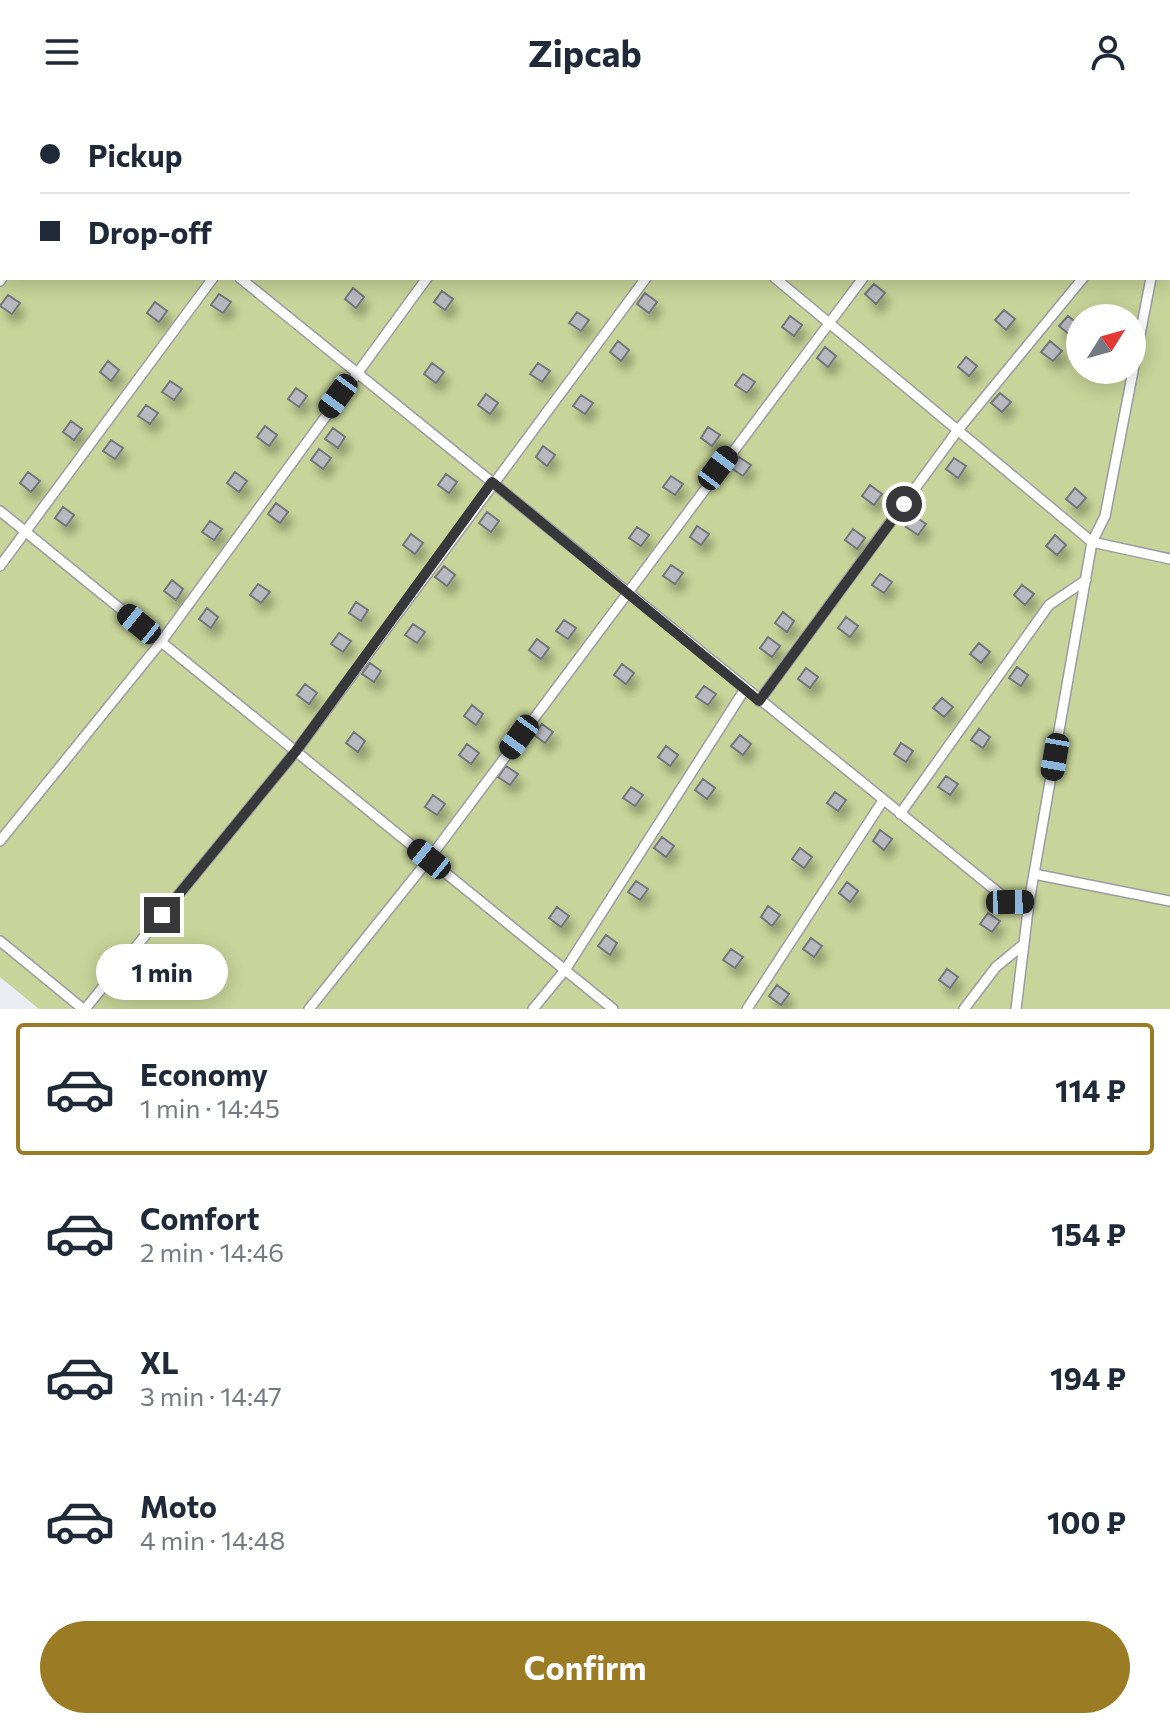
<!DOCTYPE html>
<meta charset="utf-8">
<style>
body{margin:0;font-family:Commissioner,sans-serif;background:#f2f2f3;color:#1f2937;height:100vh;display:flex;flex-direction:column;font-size:30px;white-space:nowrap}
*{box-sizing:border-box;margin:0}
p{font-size:26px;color:#747a83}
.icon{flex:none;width:44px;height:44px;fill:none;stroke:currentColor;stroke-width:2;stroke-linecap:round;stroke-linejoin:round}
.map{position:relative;height:905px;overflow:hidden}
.side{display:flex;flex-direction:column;background:#fff;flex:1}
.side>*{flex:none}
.banner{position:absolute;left:0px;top:0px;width:1170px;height:176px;box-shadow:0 4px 20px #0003;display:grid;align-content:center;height:176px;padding:0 40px;background:#fff}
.needle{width:52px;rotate:53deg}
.fabs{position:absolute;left:1066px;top:200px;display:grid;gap:16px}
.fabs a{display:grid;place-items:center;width:80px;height:80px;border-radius:50%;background:#fff;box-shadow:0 4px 20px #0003;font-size:40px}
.end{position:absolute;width:36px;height:36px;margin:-18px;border:10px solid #38383a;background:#fff;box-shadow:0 0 0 4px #fff}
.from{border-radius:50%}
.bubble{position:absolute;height:56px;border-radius:28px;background:#fff;box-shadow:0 4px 20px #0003;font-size:26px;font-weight:700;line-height:56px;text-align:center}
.car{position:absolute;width:24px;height:48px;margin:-24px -12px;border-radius:10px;box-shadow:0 0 6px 2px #0007;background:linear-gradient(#222 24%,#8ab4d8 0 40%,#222 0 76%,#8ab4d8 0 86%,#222 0)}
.banner b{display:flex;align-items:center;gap:28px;height:76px;font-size:30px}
.banner b+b{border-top:2px solid #e0e1e3}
.banner i{width:20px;height:20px;background:#1f2937}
ul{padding:14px 0 0;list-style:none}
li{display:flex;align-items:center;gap:24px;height:132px;margin:0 16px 12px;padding:0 24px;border:4px solid transparent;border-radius:8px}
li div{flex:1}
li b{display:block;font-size:30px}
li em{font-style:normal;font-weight:700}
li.on{border-color:#9c7b25}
li>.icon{width:72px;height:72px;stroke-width:1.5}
.cta{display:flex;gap:16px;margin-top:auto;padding:16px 40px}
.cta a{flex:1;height:92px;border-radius:48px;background:#9c7b25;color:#fff;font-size:32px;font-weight:700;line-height:92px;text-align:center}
header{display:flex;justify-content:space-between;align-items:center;height:104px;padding:0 40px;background:#fff;font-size:36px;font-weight:700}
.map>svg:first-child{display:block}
</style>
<header><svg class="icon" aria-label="menu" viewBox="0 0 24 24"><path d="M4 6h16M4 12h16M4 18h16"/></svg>Zipcab<svg class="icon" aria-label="person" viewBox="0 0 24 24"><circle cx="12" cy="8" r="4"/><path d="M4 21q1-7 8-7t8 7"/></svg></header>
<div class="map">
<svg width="1170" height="905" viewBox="0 0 1170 905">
<defs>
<filter id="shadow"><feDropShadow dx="5" dy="9" stdDeviation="4" flood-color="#0004"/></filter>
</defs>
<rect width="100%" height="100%" fill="#ebecf2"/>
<!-- green -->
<path fill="#c8d499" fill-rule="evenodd" d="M0,0H1170V905H39L0,873ZM2,2H1168V174H2ZM1080,214H1132V266H1080Z"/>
<!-- building -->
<path fill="#b8b8be" stroke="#74757b" stroke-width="2" filter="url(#shadow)" d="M874,180L885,189L876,200L865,190Z
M353,184L364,193L356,204L345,195Z
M442,187L453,195L445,206L434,198Z
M645,189L657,198L649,209L637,200Z
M219,190L231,198L223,209L211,201Z
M8,191L20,199L12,210L0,202Z
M155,198L167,207L159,218L147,209Z
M1004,206L1015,215L1006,226L995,216Z
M577,208L589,216L581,227L569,219Z
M790,212L802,221L794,232L782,223Z
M1068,212L1079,221L1070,231L1059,222Z
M618,237L629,246L621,257L610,248Z
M1050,237L1062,247L1053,257L1041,248Z
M825,243L836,252L828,263L817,254Z
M966,253L977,262L969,272L958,263Z
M108,257L119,266L111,277L100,268Z
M432,259L444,268L436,279L424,270Z
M538,259L550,267L542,278L530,270Z
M743,270L755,278L747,289L735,281Z
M170,277L182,285L174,296L162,288Z
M296,284L307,292L299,303L288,295Z
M1000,289L1011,298L1002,308L991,299Z
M486,290L498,299L490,310L478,301Z
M581,291L593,299L585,310L573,302Z
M146,301L158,309L150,320L138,312Z
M71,317L82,325L74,336L63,328Z
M265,322L277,331L269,342L257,333Z
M708,323L720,331L712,342L701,334Z
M333,324L345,333L338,344L325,335Z
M111,336L123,344L115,355L103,347Z
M543,342L555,351L547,362L536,353Z
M319,345L331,354L323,365L311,356Z
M739,353L751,361L743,372L731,364Z
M954,354L966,362L958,374L946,365Z
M28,368L40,377L31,388L20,379Z
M235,368L247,377L239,388L227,379Z
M446,370L457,378L449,389L438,381Z
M671,372L683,380L675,391L663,383Z
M870,381L882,390L874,401L862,392Z
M1075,384L1086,394L1077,404L1066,395Z
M276,399L288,408L280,419L268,410Z
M63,403L74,411L66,422L55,414Z
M487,408L499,417L491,428L479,419Z
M914,412L926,420L918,431L906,423Z
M210,417L222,425L214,436L202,428Z
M697,422L709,430L701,441L690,433Z
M637,423L649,431L641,442L629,434Z
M853,425L865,434L857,445L845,436Z
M411,430L423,439L415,450L403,441Z
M1055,431L1066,441L1057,451L1046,442Z
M671,461L683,469L675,480L663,472Z
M444,462L455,471L447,482L435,473Z
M880,470L892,478L884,489L872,481Z
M172,476L183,485L176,496L164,487Z
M258,480L270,488L261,499L250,491Z
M1022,481L1034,490L1025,501L1014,491Z
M356,498L368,506L361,517L349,509Z
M207,504L218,513L211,524L199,515Z
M783,508L794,517L787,528L775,519Z
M846,513L858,522L850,533L838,524Z
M564,516L576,524L568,535L556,527Z
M413,520L425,528L417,539L405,531Z
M339,529L351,537L343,548L331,540Z
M768,533L780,542L772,553L760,544Z
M537,535L549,544L541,555L529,546Z
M979,539L990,548L981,559L970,550Z
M370,559L381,567L374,578L362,570Z
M622,560L634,569L626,580L614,571Z
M1017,563L1028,571L1021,582L1009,574Z
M806,564L818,573L810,584L798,575Z
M305,580L317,589L309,600L297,591Z
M704,582L716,590L708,601L696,593Z
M942,594L953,603L944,613L933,604Z
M472,601L483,610L476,621L464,612Z
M542,620L553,628L545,639L534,631Z
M979,625L990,633L983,644L971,636Z
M354,628L365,637L358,648L346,639Z
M740,631L751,640L743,651L731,642Z
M901,639L913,647L906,658L894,650Z
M467,640L479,649L471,660L459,651Z
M666,642L678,651L670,662L658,653Z
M506,662L518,670L510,681L498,673Z
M946,672L958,680L950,691L938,683Z
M703,675L715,684L707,695L695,686Z
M631,683L643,691L635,702L623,694Z
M835,688L846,696L838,707L827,699Z
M433,691L445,700L437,711L425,703Z
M880,726L892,735L884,746L873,737Z
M662,733L674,742L666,753L654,744Z
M800,744L812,753L804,764L792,755Z
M636,777L648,785L640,796L628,788Z
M847,778L858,787L850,798L839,789Z
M768,802L780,811L772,822L761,813Z
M557,803L569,812L561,823L549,814Z
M988,809L1000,817L992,828L980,820Z
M606,831L617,839L610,851L598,842Z
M811,834L822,842L814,853L803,845Z
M731,845L743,853L735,864L723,856Z
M947,865L958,873L950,884L939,876Z
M777,881L789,890L781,901L769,892Z"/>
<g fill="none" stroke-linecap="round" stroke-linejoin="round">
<!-- lane casing -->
<g stroke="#9b9ba1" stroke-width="12">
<path id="lane" d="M28,0L31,2
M564,0L566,2
M1084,0L1086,2
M131,2L132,0
M342,2L343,0
M784,2L786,0
M1002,2L1003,0
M1168,75L1170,68
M240,174C497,382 752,592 1010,798H1029
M775,174L1092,438L1170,455
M0,177L2,174
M0,407L613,905
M0,462L213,174
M759,597L958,326L1083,174
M900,710L1049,501L1086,476
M0,737L161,538L427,174
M1034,770L1170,797
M0,837L83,905
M85,905L296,647L646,174
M309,905L429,755L863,174
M533,905L565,866L745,585
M747,905L882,698
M964,905L996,863L1024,840
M1016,905L1029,798L1092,438L1105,412L1151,174"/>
</g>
<!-- lane -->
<use href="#lane" stroke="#fff" stroke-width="9"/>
</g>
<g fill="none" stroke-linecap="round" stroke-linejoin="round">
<!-- route -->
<path stroke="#38383a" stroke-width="10" d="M162,811L296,647L492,378L759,597L904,400"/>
</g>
</svg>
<div class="fabs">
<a><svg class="needle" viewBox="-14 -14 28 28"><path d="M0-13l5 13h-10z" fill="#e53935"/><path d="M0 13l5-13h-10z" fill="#747a83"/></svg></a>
</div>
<i class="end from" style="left:904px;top:400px"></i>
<i class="end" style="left:162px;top:811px"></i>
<div class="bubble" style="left:96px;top:840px;width:132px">1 min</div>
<i class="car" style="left:338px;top:292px;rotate:216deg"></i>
<i class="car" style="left:718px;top:364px;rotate:37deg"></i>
<i class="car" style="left:139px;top:520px;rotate:309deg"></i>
<i class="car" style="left:519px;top:633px;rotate:216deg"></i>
<i class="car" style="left:1055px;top:653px;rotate:190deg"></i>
<i class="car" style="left:429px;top:755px;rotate:309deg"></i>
<i class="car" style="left:1010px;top:798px;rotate:89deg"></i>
<div class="banner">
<b><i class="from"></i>Pickup</b>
<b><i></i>Drop-off</b>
</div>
</div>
<section class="side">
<ul>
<li class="on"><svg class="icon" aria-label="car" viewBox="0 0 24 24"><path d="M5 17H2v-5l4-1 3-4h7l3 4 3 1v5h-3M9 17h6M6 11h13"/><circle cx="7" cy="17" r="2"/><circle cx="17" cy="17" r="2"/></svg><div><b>Economy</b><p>1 min · 14:45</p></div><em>114 ₽</em></li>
<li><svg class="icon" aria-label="car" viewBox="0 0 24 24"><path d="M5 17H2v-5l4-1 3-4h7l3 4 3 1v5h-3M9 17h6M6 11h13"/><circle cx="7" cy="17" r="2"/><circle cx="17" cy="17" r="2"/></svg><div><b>Comfort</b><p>2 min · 14:46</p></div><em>154 ₽</em></li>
<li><svg class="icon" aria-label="car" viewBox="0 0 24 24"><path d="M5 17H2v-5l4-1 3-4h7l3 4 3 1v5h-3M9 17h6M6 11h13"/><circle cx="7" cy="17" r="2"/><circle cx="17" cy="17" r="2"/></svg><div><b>XL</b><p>3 min · 14:47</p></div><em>194 ₽</em></li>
<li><svg class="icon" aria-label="car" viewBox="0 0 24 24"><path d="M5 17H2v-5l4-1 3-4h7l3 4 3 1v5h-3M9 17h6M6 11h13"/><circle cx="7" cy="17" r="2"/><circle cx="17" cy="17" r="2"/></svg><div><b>Moto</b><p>4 min · 14:48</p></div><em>100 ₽</em></li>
</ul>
<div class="cta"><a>Confirm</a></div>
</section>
